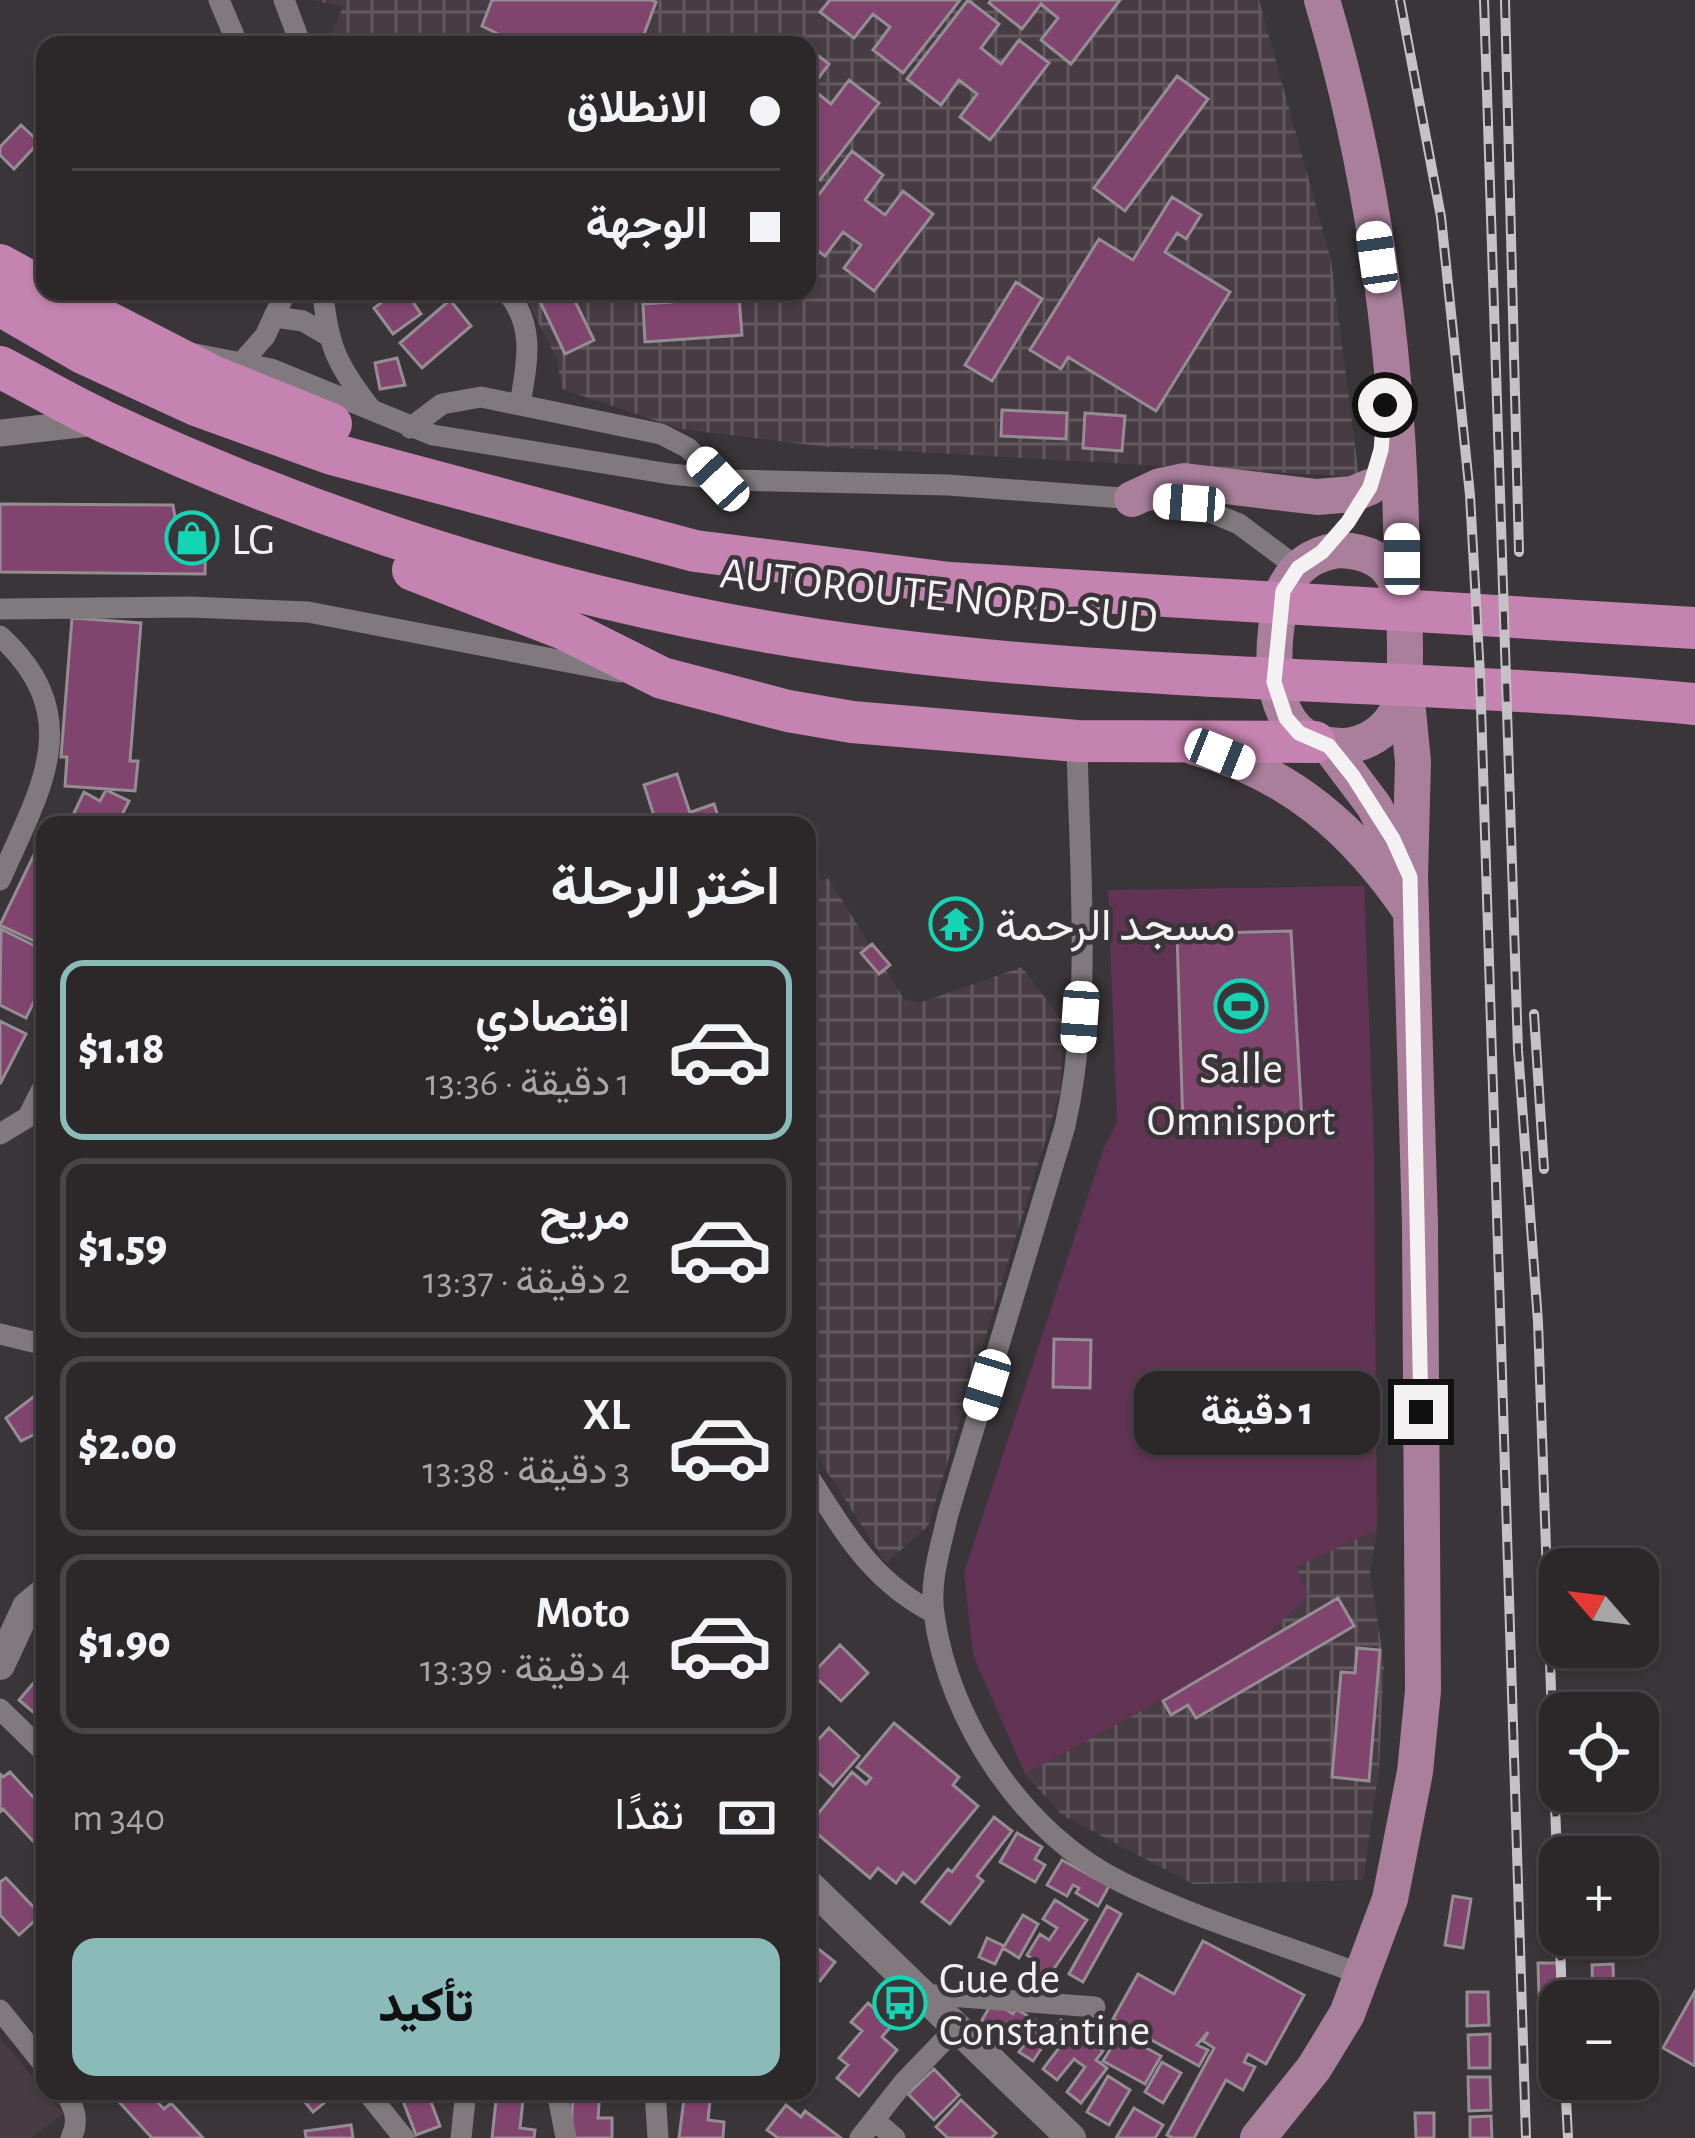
<!DOCTYPE html>
<html lang="ar">
<meta charset="utf-8">
<style>
body{margin:0;font-family:"Alegreya Sans",Vazirmatn,sans-serif;background:#343032;color:#f1f3f6;direction:rtl;height:100vh;display:flex;flex-direction:column;font-size:45px;white-space:nowrap}
*{box-sizing:border-box;margin:0}
p{font-size:39px;color:#a6a6a8}
.icon{flex:none;width:66px;height:66px;fill:none;stroke:currentColor;stroke-width:2;stroke-linecap:round;stroke-linejoin:round}
.map{position:relative;flex:1;overflow:hidden;direction:ltr}
.sheet{position:absolute;left:36px;top:816px;width:780px;height:1284px;display:flex;flex-direction:column;background:#2c282a;border-radius:24px;box-shadow:0 3px 9px #0004,0 0 0 3px #484447;direction:rtl}
.sheet>*{flex:none}
.hud{position:absolute;left:36px;top:36px;width:780px;height:264px;border-radius:24px;box-shadow:0 3px 9px #0004,0 0 0 3px #484447;direction:rtl;display:grid;align-content:center;height:264px;padding:0 36px;background:#2c282a}
.needle{width:78px;rotate:298deg}
.buttons{position:absolute;left:1539px;top:1548px;display:grid;gap:24px}
.buttons a{display:grid;place-items:center;width:120px;height:120px;border-radius:24px;background:#2c282a;box-shadow:0 3px 9px #0004,0 0 0 3px #484447;font-size:60px}
.end{position:absolute;width:54px;height:54px;margin:-27px;border:15px solid #f4f1f3;background:#111;box-shadow:0 0 0 6px #111}
.from{border-radius:50%}
.bubble{position:absolute;height:84px;border-radius:24px;background:#2c282a;box-shadow:0 3px 9px #0004,0 0 0 3px #484447;font-size:39px;font-weight:800;line-height:84px;text-align:center;direction:rtl}
.car{position:absolute;width:36px;height:72px;margin:-36px -18px;border-radius:15px;box-shadow:0 0 9px 3px #0007;background:linear-gradient(#fff 24%,#345 0 40%,#fff 0 76%,#345 0 86%,#fff 0)}
.hud b{display:flex;align-items:center;gap:42px;height:114px;font-size:45px}
.hud b+b{border-top:3px solid #484447}
.hud i{width:30px;height:30px;background:#f1f3f6}
ul{padding:0;list-style:none}
li{display:flex;align-items:center;gap:36px;height:180px;margin:0 24px 18px;padding:0 12px;border:6px solid #484447;border-radius:24px}
li div{flex:1}
li b{display:block;font-size:45px}
li em{font-style:normal;font-weight:800}
li.current{border-color:#8bbbb9}
li>.icon{width:108px;height:108px;stroke-width:1.5}
h2{padding:0 36px;font-size:54px;line-height:144px}
.pay{display:flex;align-items:center;gap:30px;height:132px;padding:0 36px;font-size:45px}
.pay p{margin-inline-start:auto}
.action{display:flex;gap:24px;margin-top:auto;padding:24px 36px}
.action a{flex:1;height:138px;border-radius:24px;background:#8bbbb9;color:#111;font-size:48px;font-weight:800;line-height:138px;text-align:center}
.map>svg:first-child{display:block}
</style>
<div class="map">
<svg width="1695" height="2138" viewBox="0 0 1695 2138">
<defs>
<pattern id="industrial-grid" width="8" height="8" patternUnits="userSpaceOnUse" patternTransform="scale(3)"><rect width="8" height="8" fill="#473c43"/><path d="M0 4h8M4 0v8" fill="none" stroke="#62595f"/></pattern>
</defs>
<rect width="100%" height="100%" fill="#3a3538"/>
<!-- built -->
<path fill="#473c43" d="M0,2038L63,2114L31,2138H0Z"/>
<!-- industrial -->
<path fill="url(#industrial-grid)" d="M313,0H1259L1331,260L1359,477L827,447L681,429L562,389L557,360L527,300L519,291H807V45H332L330,38L343,7Z
M828,878L904,999L919,1003L1022,967L1064,1024L1060,1092L928,1526L886,1563L807,1441V886Z
M1377,1530L1370,1572L1384,1663L1379,1769L1363,1880L1193,1884L1062,1815L1025,1774L1250,1652L1295,1567Z"/>
<!-- pitch -->
<path fill="#613354" d="M1364,886L1374,1150L1377,1530L1296,1567L1308,1595L1250,1652L1025,1774L973,1655L964,1573L1104,1147L1117,1122L1108,890Z"/>
<!-- building -->
<path fill="#80446f" stroke="#948d91" stroke-width="3" d="M492,0H651L656,2L640,45H521L482,26Z
M830,0H960L903,73L873,50L890,27L873,14L854,38L820,12Z
M968,0L999,24L981,48L1001,64L1019,40L1049,63L990,140L960,117L977,94L959,80L941,105L907,79Z
M991,0H1120L1071,64L1041,40L1058,18L1041,4L1022,29L989,3Z
M807,47L829,64L811,88L831,104L849,80L879,103L820,180L807,170Z
M1177,76L1208,99L1125,211L1094,188Z
M21,125L39,142L14,169L0,155V147Z
M852,151L883,175L865,200L885,215L903,191L933,214L874,291L844,268L861,245L843,232L825,256L807,243V210Z
M1172,197L1201,215L1186,239L1177,233L1165,252L1230,292L1156,411L1068,357L1061,369L1030,350L1099,239L1133,260Z
M1016,282L1042,299L992,381L965,365Z
M397,291H405L421,314L393,334L374,308Z
M535,291H570L594,340L565,354Z
M670,291H709V299L739,297L742,335L645,342L643,304L671,302Z
M450,300L471,326L422,368L400,343Z
M397,358L405,385L380,389L375,363Z
M1002,410L1067,413L1066,439L1001,436Z
M1085,413L1125,416L1122,451L1083,448Z
M0,504L173,505L177,530L206,525L205,574L0,572Z
M72,618L141,623L130,761H138L135,791L65,786L67,757H61Z
M677,774L691,816L657,825L644,785Z
M106,790L129,801L117,825H89L72,817L84,792L100,801Z
M714,804L721,825H696L691,812Z
M45,832V946L0,925Z
M1,929L45,951V979L26,1018L0,1005Z
M1291,931L1302,1120L1183,1127L1177,934Z
M872,944L890,965L879,974L861,953Z
M0,1021L26,1034L0,1084Z
M1054,1339L1091,1340L1090,1388L1053,1387Z
M41,1391L45,1392V1429L21,1441L6,1418Z
M1338,1598L1354,1626L1196,1718L1188,1705L1171,1715L1163,1701Z
M840,1645L868,1673L841,1701L812,1674Z
M1357,1648L1380,1650L1369,1781L1332,1777L1341,1672L1355,1673Z
M37,1679L45,1686V1732L40,1727L45,1722L19,1700Z
M894,1723L959,1777L953,1785L978,1806L915,1883L903,1873L896,1883L878,1868L870,1878L808,1826L852,1772L866,1784L871,1778L857,1767Z
M829,1728L859,1756L833,1786L807,1763V1752Z
M10,1772L45,1810V1854L3,1809L0,1812V1774L3,1777Z
M994,1817L1012,1831L977,1876L983,1881L950,1924L922,1902L948,1869L952,1872Z
M1017,1833L1042,1847L1035,1859L1045,1865L1035,1882L1000,1862Z
M1062,1860L1109,1886L1098,1906L1076,1893L1079,1888L1073,1885L1067,1896L1047,1885Z
M6,1878L41,1915L19,1935L0,1915V1882Z
M1453,1896L1471,1899L1463,1948L1445,1945Z
M1055,1900L1087,1920L1047,1979L1031,1969L1036,1961L1027,1955L1040,1934L1049,1940L1057,1928L1043,1919Z
M1107,1906L1121,1914L1083,1982L1069,1974Z
M1023,1915L1038,1924L1019,1958L1003,1948Z
M987,1938L1004,1946L995,1964L979,1957Z
M807,1940L835,1962L820,1981L807,1971Z
M1203,1941L1304,1995L1266,2064L1248,2054L1244,2062L1255,2067L1243,2090L1226,2080L1194,2138H1173L1167,2135L1214,2048L1203,2041L1208,2032L1197,2045L1208,2050L1199,2066L1113,2019L1138,1974L1174,1994Z
M1538,1963H1559L1560,2031L1540,2032Z
M1613,1964L1614,2001H1593L1592,1965Z
M1695,1991V2066L1663,2048Z
M1467,1992H1488L1489,2025L1467,2026Z
M993,2001L1013,2014L1016,2009L1035,2020L1020,2044L982,2020Z
M868,2003L893,2024L882,2037L897,2050L859,2096L837,2078L848,2065L839,2058L862,2031L851,2022Z
M1061,2020L1103,2051L1096,2060L1107,2068L1081,2103L1067,2092L1085,2067L1074,2059L1057,2080L1043,2069L1065,2040L1052,2031Z
M1038,2025L1051,2034L1033,2061L1019,2052Z
M1110,2028L1161,2056L1145,2084L1103,2061L1113,2045L1104,2040Z
M1490,2034V2068H1469L1468,2035Z
M1162,2062L1181,2073L1163,2103L1145,2092Z
M934,2069L959,2095L934,2120L908,2094Z
M1108,2076L1130,2090L1109,2125L1087,2112Z
M1468,2077H1490L1491,2110L1469,2111Z
M93,2091H147L164,2109L171,2103L203,2138H152L110,2092L101,2100Z
M296,2091H331L334,2095L313,2112Z
M427,2091L440,2126L416,2135L400,2093Z
M497,2091H524L520,2128L535,2130L534,2138H492Z
M573,2091H600L598,2118H612V2138H571Z
M685,2091H711L708,2120L724,2122L723,2138H679Z
M961,2100L996,2133L991,2138H948L936,2127Z
M786,2105L801,2117L805,2111L841,2138H778L767,2130Z
M1134,2108L1163,2125L1155,2138H1116Z
M1415,2113H1434V2138H1416Z
M1491,2116L1492,2138H1470V2117Z
M351,2125L353,2138H306L305,2131Z"/>
<g fill="none" stroke-linecap="round" stroke-linejoin="round">
<!-- minor -->
<path stroke="#80797d" stroke-width="21" d="M219,0L238,45
M284,0L301,45
M323,291C327,345 338,367 371,409
M506,291C536,325 527,363 520,404
M275,317L303,321L327,335
M190,353L271,369L433,435L670,474L732,480L948,485L1189,503L1239,524L1298,568
M243,361L265,336L286,291
M410,428L442,404L481,397L661,434L688,448L718,479
M0,609L190,607L308,612L620,672
M0,636C88,717 40,789 0,880
M1077,741C1079,868 1093,1001 1065,1126L948,1514C941,1546 929,1581 934,1614C949,1722 1024,1835 1123,1883C1199,1920 1284,1945 1363,1975
M0,1134L28,1117L45,1083
M0,1334L45,1345
M807,1474C845,1532 870,1580 934,1613
M0,1709L45,1753
M922,1994L1095,2007
M0,2010L45,2066
M64,2091C74,2106 80,2121 71,2138
M366,2091L404,2138
M557,2091L566,2138
M655,2091L658,2138
M874,2120L895,2138
M461,2138L466,2091
M860,2138L904,2082L957,2027"/>
<!-- tertiary -->
<path stroke="#80797d" stroke-width="27" d="M0,433L97,422"/>
<!-- secondary -->
<path stroke="#80797d" stroke-width="30" d="M0,1665L27,1607L45,1592
M807,1883L1071,2138"/>
<!-- primary -->
<path stroke="#a97f9c" stroke-width="36" d="M1322,0C1379,191 1402,394 1402,593
M1132,499L1160,486L1184,481L1317,497L1353,494L1370,487
M1339,550C1403,552 1405,600 1405,650C1405,675 1406,702 1390,722C1379,736 1360,746 1342,746C1261,747 1270,646 1283,591C1295,566 1312,554 1339,550Z
M1329,746L1374,806L1406,868
M1194,747C1290,772 1356,831 1411,912
M1258,2138L1314,2068L1347,2014L1390,1899L1415,1772L1423,1691L1420,1225L1410,876L1413,762L1405,680"/>
<!-- motorway -->
<path stroke="#c483b0" stroke-width="42" d="M0,265L45,290
M47,291L212,376L331,424
M0,305L85,354L196,405L332,454L695,551L950,583L1695,628
M0,367C35,385 69,405 105,422C290,508 490,576 690,617C1017,686 1364,673 1695,704
M413,570L564,629L662,678L788,711L852,722L1077,741L1315,742"/>
<!-- rail casing -->
<g stroke="#c5c1c4" stroke-width="10">
<path id="rail" d="M1400,0L1441,217L1470,495L1480,675L1526,2138
M1484,0L1518,1050L1538,1322L1562,2001
M1505,0L1519,552
M1534,1014L1544,1169
M1565,2079L1568,2138"/>
</g>
<!-- rail -->
<use href="#rail" stroke="#3a3538" stroke-width="6" stroke-dasharray="18" stroke-linecap="butt"/>
</g>
<g fill="none" stroke-linecap="round" stroke-linejoin="round">
<!-- route -->
<path stroke="#f4f1f3" stroke-width="15" d="M1385,405L1381,450L1370,487L1348,522L1322,552L1298,568L1283,591L1274,682L1286,718L1299,733L1329,746L1353,776L1393,839L1410,877L1421,1412"/>
</g>
<!-- icons -->
<defs>
<g id="shop-ring" transform="scale(2.7)"><circle r="9.5" fill="#3a3538" stroke="#14d5b3" stroke-width="1.5"/><path d="M-5-2.5h2.3a2.7 3.5 0 0 1 5.4 0H5L5.5 6h-11ZM-1.5-2.5h3a1.5 2.3 0 0 0-3 0Z" fill="#14d5b3"/></g>
<g id="temple-ring" transform="scale(2.7)"><circle r="9.5" fill="#3a3538" stroke="#14d5b3" stroke-width="1.5"/><path d="M0-6L5-2H3V0L6.5 2.5H4V6H1.5V3h-3V6H-4V2.5H-6.5L-3 0V-2H-5Z" fill="#14d5b3"/></g>
<g id="stadium-ring" transform="scale(2.7)"><circle r="9.5" fill="#3a3538" stroke="#14d5b3" stroke-width="1.5"/><path d="M0-5a6.5 5 0 1 0 0 10a6.5 5 0 1 0 0-10ZM-3.5-1.8h7v3.6h-7Z" fill="#14d5b3"/></g>
<g id="bus-ring" transform="scale(2.7)"><circle r="9.5" fill="#3a3538" stroke="#14d5b3" stroke-width="1.5"/><path d="M-5-6H5V4H4V6H2V4H-2V6H-4V4H-5ZM-3.5-4V0h7V-4ZM-3.5 1.2v1.5H-2V1.2ZM2 1.2v1.5H3.5V1.2Z" fill="#14d5b3"/></g>
</defs>
<g fill-rule="evenodd">
<use href="#shop-ring" x="192" y="538"/>
<use href="#temple-ring" x="956" y="924"/>
<use href="#stadium-ring" x="1241" y="1006"/>
<use href="#bus-ring" x="900" y="2003"/>
</g>
<g text-anchor="middle" stroke-width="9" stroke-linejoin="round" paint-order="stroke">
<!-- poi labels -->
<g font-size="45" fill="#f4f1f3" stroke="#3a3538" text-anchor="start">
<text x="231" y="554">LG</text>
<text x="995" y="940">مسجد الرحمة</text>
<text x="1241" y="1083" text-anchor="middle">Salle<tspan x="1241" dy="52">Omnisport</tspan></text>
<text x="939" y="1993">Gue de<tspan x="939" dy="52">Constantine</tspan></text>
</g>
<!-- street labels -->
<g font-size="45" fill="#f4f1f3" stroke="#3a3538">
<text transform="translate(939 594) rotate(6)" y="16">AUTOROUTE NORD-SUD</text>
</g>
</g>
</svg>
<div class="buttons">
<a><svg class="needle" viewBox="-14 -14 28 28"><path d="M0-13l5 13h-10z" fill="#e53935"/><path d="M0 13l5-13h-10z" fill="#a6a6a8"/></svg></a>
<a><svg class="icon" aria-label="locate" viewBox="0 0 24 24"><circle cx="12" cy="12" r="6"/><path d="M12 2v4M12 18v4M2 12h4M18 12h4"/></svg></a>
<a>+</a>
<a>−</a>
</div>
<i class="end from" style="left:1385px;top:405px"></i>
<i class="end" style="left:1421px;top:1412px"></i>
<div class="bubble" style="left:1134px;top:1371px;width:246px">1 دقيقة</div>
<i class="car" style="left:1377px;top:257px;rotate:352deg"></i>
<i class="car" style="left:718px;top:479px;rotate:317deg"></i>
<i class="car" style="left:1189px;top:503px;rotate:274deg"></i>
<i class="car" style="left:1402px;top:559px;rotate:0deg"></i>
<i class="car" style="left:1220px;top:754px;rotate:112deg"></i>
<i class="car" style="left:1080px;top:1017px;rotate:184deg"></i>
<i class="car" style="left:987px;top:1385px;rotate:197deg"></i>
<div class="hud">
<b><i class="from"></i>الانطلاق</b>
<b><i></i>الوجهة</b>
</div>
<section class="sheet">
<h2>اختر الرحلة</h2>
<ul>
<li class="current"><svg class="icon" aria-label="car" viewBox="0 0 24 24"><path d="M5 17H2v-5l4-1 3-4h7l3 4 3 1v5h-3M9 17h6M6 11h13"/><circle cx="7" cy="17" r="2"/><circle cx="17" cy="17" r="2"/></svg><div><b>اقتصادي</b><p>1 دقيقة · 13:36</p></div><em>$1.18</em></li>
<li><svg class="icon" aria-label="car" viewBox="0 0 24 24"><path d="M5 17H2v-5l4-1 3-4h7l3 4 3 1v5h-3M9 17h6M6 11h13"/><circle cx="7" cy="17" r="2"/><circle cx="17" cy="17" r="2"/></svg><div><b>مريح</b><p>2 دقيقة · 13:37</p></div><em>$1.59</em></li>
<li><svg class="icon" aria-label="car" viewBox="0 0 24 24"><path d="M5 17H2v-5l4-1 3-4h7l3 4 3 1v5h-3M9 17h6M6 11h13"/><circle cx="7" cy="17" r="2"/><circle cx="17" cy="17" r="2"/></svg><div><b>XL</b><p>3 دقيقة · 13:38</p></div><em>$2.00</em></li>
<li><svg class="icon" aria-label="car" viewBox="0 0 24 24"><path d="M5 17H2v-5l4-1 3-4h7l3 4 3 1v5h-3M9 17h6M6 11h13"/><circle cx="7" cy="17" r="2"/><circle cx="17" cy="17" r="2"/></svg><div><b>Moto</b><p>4 دقيقة · 13:39</p></div><em>$1.90</em></li>
</ul>
<div class="pay"><svg class="icon" aria-label="cash" viewBox="0 0 24 24"><path d="M3 7h18v10H3z"/><circle cx="12" cy="12" r="2"/></svg>نقدًا<p>340 m</p></div>
<div class="action"><a>تأكيد</a></div>
</section>
</div>
